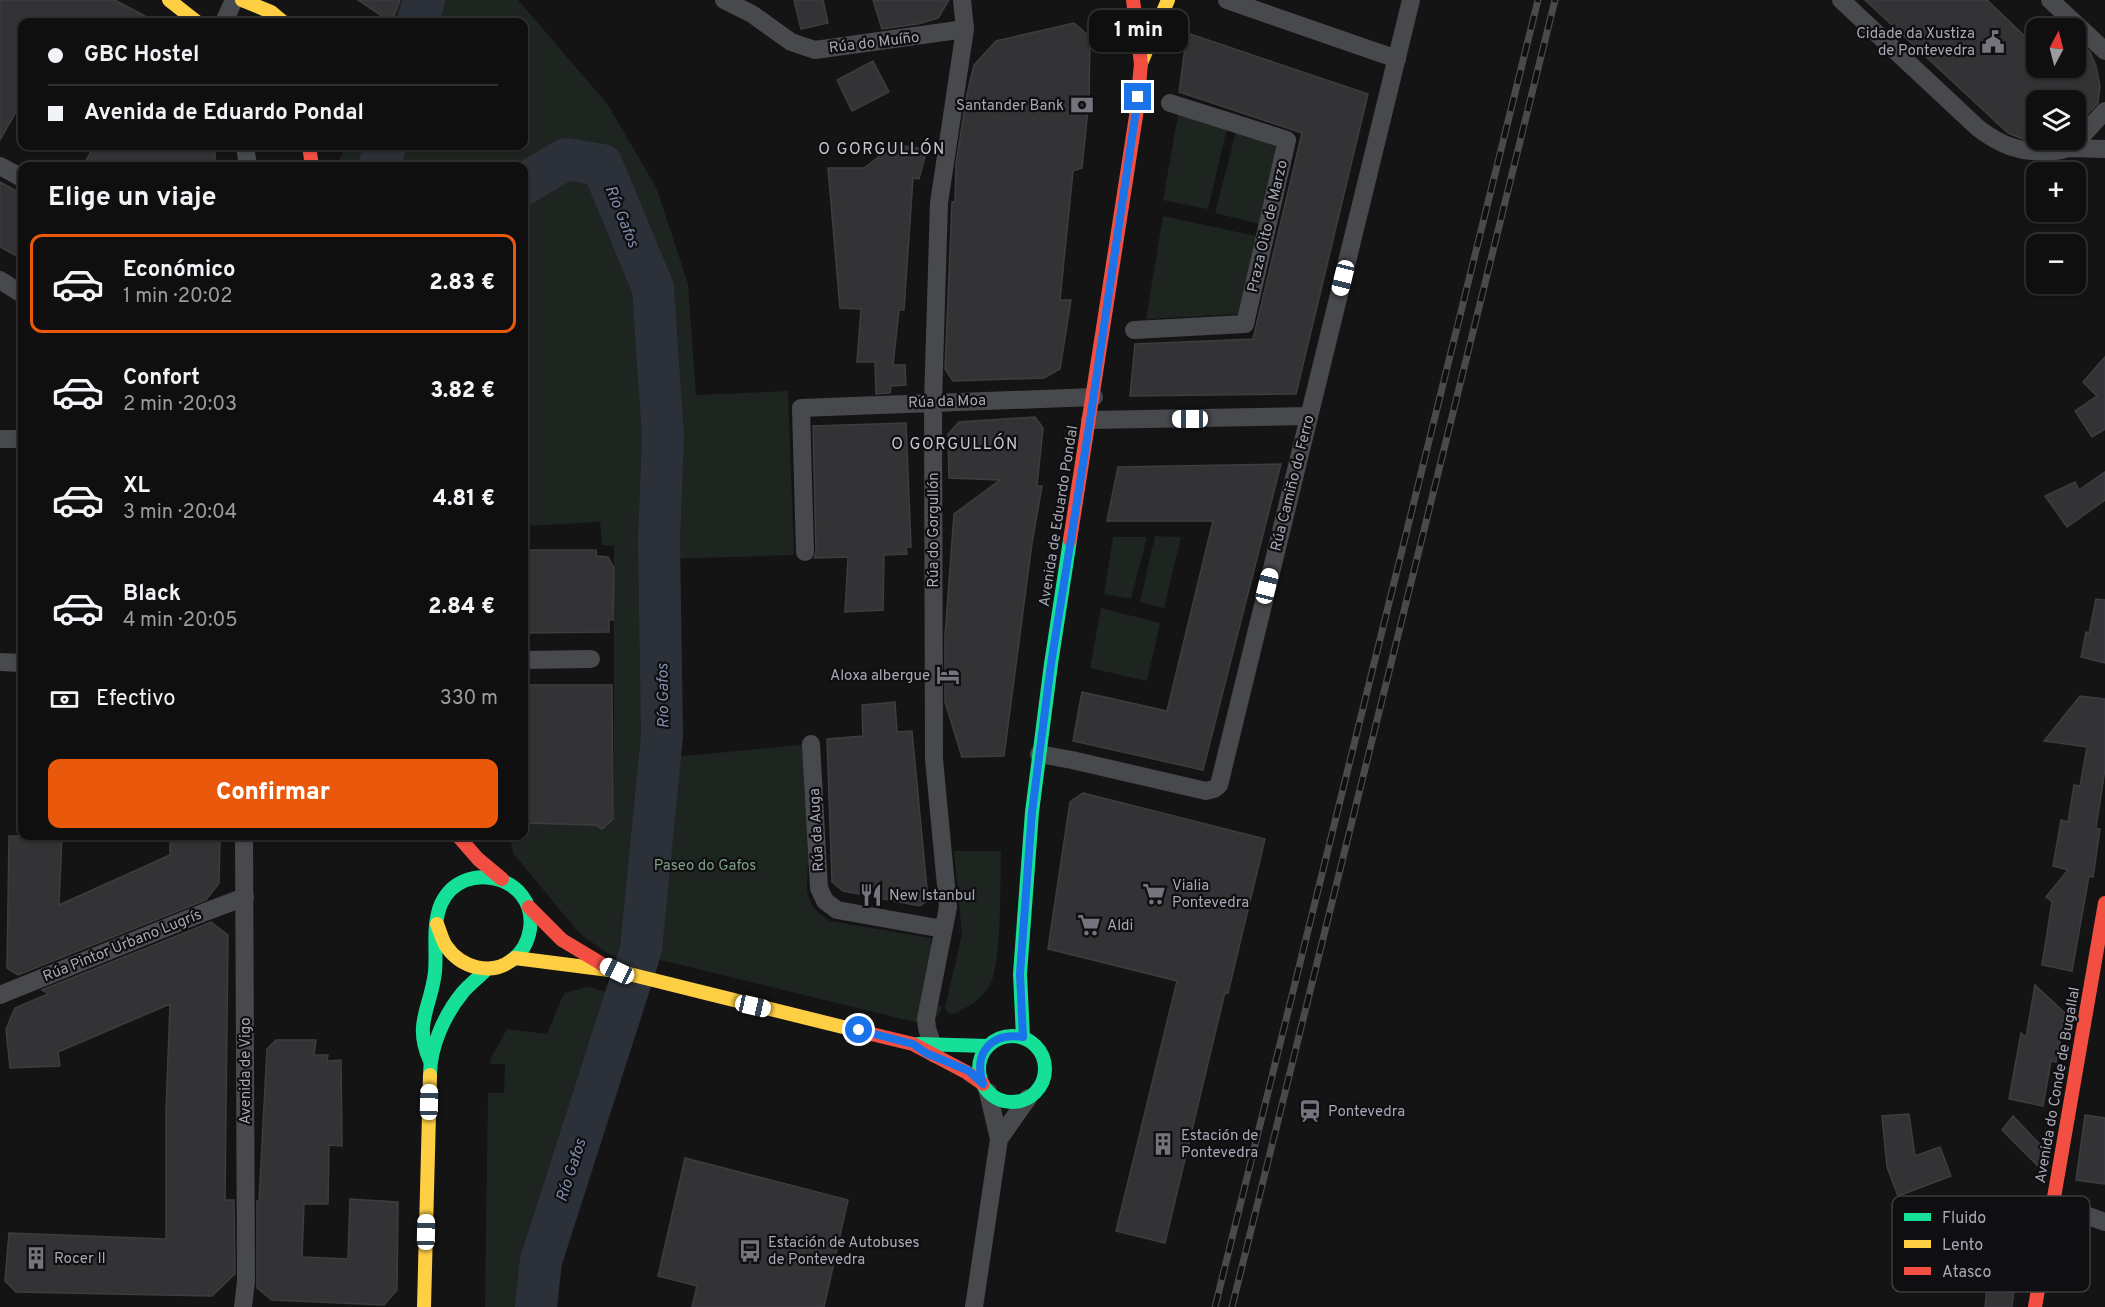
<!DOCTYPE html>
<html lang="es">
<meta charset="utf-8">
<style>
body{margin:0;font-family:Overpass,sans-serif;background:#1d1d1d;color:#f1f3f6;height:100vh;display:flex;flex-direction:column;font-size:22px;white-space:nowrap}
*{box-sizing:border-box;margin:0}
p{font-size:20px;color:#9b9c9e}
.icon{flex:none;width:33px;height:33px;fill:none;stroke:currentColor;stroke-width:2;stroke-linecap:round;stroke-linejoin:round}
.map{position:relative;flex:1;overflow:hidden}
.panel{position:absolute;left:18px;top:162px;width:510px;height:678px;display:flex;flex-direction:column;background:#0f0f0f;border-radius:12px;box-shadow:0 2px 4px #0004,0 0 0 2px #2f2f2f}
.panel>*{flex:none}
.banner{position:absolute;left:18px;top:18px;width:510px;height:132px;border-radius:12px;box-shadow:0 2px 4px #0004,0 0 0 2px #2f2f2f;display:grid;align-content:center;height:132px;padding:0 30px;background:#0f0f0f}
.needle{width:39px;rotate:7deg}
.fabs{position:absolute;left:2026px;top:18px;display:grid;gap:12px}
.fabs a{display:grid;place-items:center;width:60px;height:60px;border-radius:12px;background:#0f0f0f;box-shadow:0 2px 4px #0004,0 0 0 2px #2f2f2f;font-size:30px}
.end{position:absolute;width:27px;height:27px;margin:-14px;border:8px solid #1a73e8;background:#fff;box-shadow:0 0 0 3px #fff}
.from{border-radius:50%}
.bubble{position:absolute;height:42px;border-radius:12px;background:#0f0f0f;box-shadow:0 2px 4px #0004,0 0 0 2px #2f2f2f;font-size:20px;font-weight:800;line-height:42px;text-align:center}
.car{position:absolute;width:18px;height:36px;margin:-18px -9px;border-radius:8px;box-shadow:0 0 4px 2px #0007;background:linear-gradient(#fff 24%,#345 0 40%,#fff 0 76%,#345 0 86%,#fff 0)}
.banner b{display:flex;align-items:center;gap:21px;height:57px;font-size:22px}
.banner b+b{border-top:2px solid #2f2f2f}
.banner i{width:15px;height:15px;background:#f1f3f6}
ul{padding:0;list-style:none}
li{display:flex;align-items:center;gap:18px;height:99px;margin:0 12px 9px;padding:0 18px;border:3px solid transparent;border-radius:12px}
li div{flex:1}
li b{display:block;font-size:22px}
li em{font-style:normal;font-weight:800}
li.active{border-color:#ea580c}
li>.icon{width:54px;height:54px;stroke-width:1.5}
h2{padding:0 30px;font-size:27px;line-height:72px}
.pay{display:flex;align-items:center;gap:15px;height:66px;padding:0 30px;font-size:22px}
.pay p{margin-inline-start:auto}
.button{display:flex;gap:12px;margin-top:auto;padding:12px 30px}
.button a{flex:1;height:69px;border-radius:12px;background:#ea580c;color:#fff;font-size:24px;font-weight:800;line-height:69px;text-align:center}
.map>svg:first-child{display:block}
</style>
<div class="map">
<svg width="2105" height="1307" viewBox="0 0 2105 1307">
<rect width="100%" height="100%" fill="#141414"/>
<!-- green -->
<path fill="#1e2420" d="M400,0H518L608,105L657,189L688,284L696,395L788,391L794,555L667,559L673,757L811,744L807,892C811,907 817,913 830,921L931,938L933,1003L942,1007C938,1018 934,1021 923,1024L665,961L611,956L579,933L513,853L510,836H524V823L596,825L614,818V546L602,545L600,522L524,526V166H337L345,146H524V22H391Z
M1179,110L1228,124L1208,209L1163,200Z
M1237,128L1278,141L1259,224L1215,213Z
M1163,216L1256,236L1238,314L1146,319Z
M1155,536L1181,537L1164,608L1140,602Z
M1113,537H1147L1131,599L1104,594Z
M1101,608L1160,623L1147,681L1090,668Z
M954,851H1001C1000,880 1002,964 990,985C980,1001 966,1009 950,1015L945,1008L962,934Z
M588,987L617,995L537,1245L531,1307H485L488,1093H504L505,1064H490L491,1058L507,1029L547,1034L564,993Z"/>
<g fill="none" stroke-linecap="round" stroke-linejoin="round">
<!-- river -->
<path stroke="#2c3038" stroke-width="42" d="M418,22L424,0
M379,166L385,146
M524,184L566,159L602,165L653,288L663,437L659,540L662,736L641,949L541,1261L536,1307"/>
</g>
<!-- building -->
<path fill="#333335" stroke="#3d3d40" stroke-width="1.5" d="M0,0H115L156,22H22V115L16,112L0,140Z
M358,0H400L391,22Z
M794,0H823L828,23L801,29Z
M873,0H949L938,18L918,24L882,29Z
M1865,0H1987L2037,48V68H2076V39L2090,52L2096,66L2100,86L2098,103L2076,126V100H2037V140L2023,139L2008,133Z
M1074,23L1090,37L1089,99L1082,168L1073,171L1060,300H1071L1060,369L1044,378L953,381L945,369L952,202L955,201L956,163L967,94L974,65L996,41Z
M1187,33L1368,94L1296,394L1130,396L1135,344L1253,339L1302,133L1179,92Z
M873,61L889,92L852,111L837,80Z
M894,145L927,149L919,179L913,178L904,310H899L893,365H905L906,385L891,386L890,393L876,394L875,362H857L861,309L840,308L828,168H864Z
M94,146H215V166H83Z
M0,182L22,194V259L0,247Z
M2105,357V429L2092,437L2075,411L2097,396L2083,382Z
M1035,417L1043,428L1037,486H1042L1032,543L1004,756L962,757L945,702V636L954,514L1000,480L949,478L948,434L959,422Z
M906,423L911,547H906L907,554L884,555L883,610L845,612L848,557L814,558L816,552L813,426Z
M1281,464L1203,770L1073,741L1082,692L1167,711L1213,521H1107L1118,467Z
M2105,472V500L2067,527L2045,496L2075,482L2079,490Z
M524,550H596L597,556L608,557L614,568L613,620L609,619V632L524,633Z
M2096,599L2105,600V663L2081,657L2086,632L2089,633Z
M524,685H612L613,819L602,829L596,825L524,823Z
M2080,696L2105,699V769L2096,828L2100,829L2093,877L2089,876L2072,971L2042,965L2052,902L2046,897L2068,870L2053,866L2061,820L2068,822L2074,785L2080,786L2087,747L2044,741Z
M895,702L897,732L912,731L928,900L920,906L843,891L832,882L827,739L863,736L862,705Z
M1083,793L1265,839L1228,993L1225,992L1165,1243L1116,1231L1177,981L1048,949L1070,802Z
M9,836H62L59,905L170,855V836H220L219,883L206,900L18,975L7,968Z
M211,922L228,935L225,1200H234L235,1274L212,1296L16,1292L5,1281L9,1233L166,1239V1112L170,1004L58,1052L60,1066L10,1068L6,1029L15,1008L48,994L42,990Z
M2035,985L2065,1013L2056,1062L2051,1061L2043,1106L2009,1099L2021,1033L2026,1037Z
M276,1040H316L314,1055H328L327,1061L341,1060L342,1146L329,1145L328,1204H304L302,1257L348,1259L350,1199L398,1202L397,1290L384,1305L272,1300L257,1288V1201H259L267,1049Z
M1909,1114L1915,1156L1940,1147L1951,1176L1898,1196L1887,1167L1882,1116Z
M2085,1115L2105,1118V1184L2076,1180Z
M2013,1116L2047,1152L2044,1167L2042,1170L2002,1130Z
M685,1158L848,1200L824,1307H692L697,1286L658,1276Z
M1988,1277L2015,1281L2012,1307H1985Z"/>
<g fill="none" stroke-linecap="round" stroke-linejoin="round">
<!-- street -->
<path stroke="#48494d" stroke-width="18" d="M724,0L752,14L791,42L815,50L965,29
M1227,0L1397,59
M1841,0L1978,128C2000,145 2022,154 2051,151C2056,151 2064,150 2069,147C2082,138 2094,122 2105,111
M2050,0L2105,51
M224,22L234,0
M245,146L248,166
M2068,148L2105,149
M0,166L22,178
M0,280L22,294
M1134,330L1245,324L1287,140L1170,103
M1090,420L1308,416
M0,439H22
M805,552L801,408L1094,397
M524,660L591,659
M0,662L22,663
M811,744L819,888L825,901L837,910L943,929
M1039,754L1072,760L1206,791L1214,789L1219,785L1411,0
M0,995L205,912L245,897
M935,1054L927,1028L926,1019L948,907L934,759L933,402L939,203L965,29L962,0
M999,1139L1028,1098
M2053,1203L2105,1222
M243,1307L246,1281L244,836
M974,1307L999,1139L988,1092"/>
<!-- fast -->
<path stroke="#16e098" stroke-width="14" d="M979 1069a33 33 0 1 1 66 0a33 33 0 1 1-66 0Z
M1023,1037L1020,974L1032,812L1051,664L1070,540
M918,1044L988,1046
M430,1061C413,1023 431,1008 435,972C437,950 432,925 441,904C462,857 538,876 530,929C528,942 523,952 512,960
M430,1075C430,1046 445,1014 463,992C470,984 479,977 487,969"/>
<!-- slow -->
<path stroke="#ffcf43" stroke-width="14" d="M169,0L197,22
M242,0L271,12L283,22
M1141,63L1168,0
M437,924C440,931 442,940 446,946C461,968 491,976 512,960
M515,958L617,971L859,1031
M424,1307L430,1075"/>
<!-- jam -->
<path stroke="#f24e42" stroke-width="14" d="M309,146L312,166
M1070,540L1136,116L1141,64L1133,0
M458,836L478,859L502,879
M529,907L562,940L602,964
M859,1031L913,1044L966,1072L983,1084
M2035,1307L2105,903"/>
<!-- rail casing -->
<g stroke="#4a4a4d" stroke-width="7">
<path id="rail" d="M1215,1307L1538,0
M1232,1307L1555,0"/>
</g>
<!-- rail -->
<use href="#rail" stroke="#0f0e10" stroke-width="4.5" stroke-dasharray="14" stroke-linecap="butt"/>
</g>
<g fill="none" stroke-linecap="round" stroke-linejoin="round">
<!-- route -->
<path stroke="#1a73e8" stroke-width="8" d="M859,1030L913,1044L926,1053L969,1071L983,1084C973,1053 991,1032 1023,1037L1020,974L1032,812L1051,664L1090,420L1138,97"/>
</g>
<!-- icons -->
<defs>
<g id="civic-bare" transform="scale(1.8)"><path d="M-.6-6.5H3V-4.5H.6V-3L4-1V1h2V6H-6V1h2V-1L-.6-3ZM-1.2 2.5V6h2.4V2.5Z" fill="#73747c" stroke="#0f0e10" stroke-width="2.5" paint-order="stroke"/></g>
<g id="bank-bare" transform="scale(1.8)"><path d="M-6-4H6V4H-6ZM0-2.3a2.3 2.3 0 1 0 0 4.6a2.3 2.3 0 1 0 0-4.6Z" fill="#73747c" stroke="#0f0e10" stroke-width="2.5" paint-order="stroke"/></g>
<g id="hotel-bare" transform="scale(1.8)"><path d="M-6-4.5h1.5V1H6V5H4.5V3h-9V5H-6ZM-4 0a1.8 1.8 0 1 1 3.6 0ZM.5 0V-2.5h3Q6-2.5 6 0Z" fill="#73747c" stroke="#0f0e10" stroke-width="2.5" paint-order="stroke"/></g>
<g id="supermarket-bare" transform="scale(1.8)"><path d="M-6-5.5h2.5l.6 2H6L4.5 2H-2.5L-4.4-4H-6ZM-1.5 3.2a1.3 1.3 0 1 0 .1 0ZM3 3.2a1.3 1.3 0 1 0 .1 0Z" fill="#73747c" stroke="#0f0e10" stroke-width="2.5" paint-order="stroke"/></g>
<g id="restaurant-bare" transform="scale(1.8)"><path d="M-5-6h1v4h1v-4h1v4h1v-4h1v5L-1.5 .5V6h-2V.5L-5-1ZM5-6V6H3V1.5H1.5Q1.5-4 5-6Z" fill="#73747c" stroke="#0f0e10" stroke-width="2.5" paint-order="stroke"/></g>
<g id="station-bare" transform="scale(1.8)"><path d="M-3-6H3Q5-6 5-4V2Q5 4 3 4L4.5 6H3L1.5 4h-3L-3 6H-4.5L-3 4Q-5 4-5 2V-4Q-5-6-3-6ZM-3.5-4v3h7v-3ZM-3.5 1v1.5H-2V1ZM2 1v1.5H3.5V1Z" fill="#73747c" stroke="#0f0e10" stroke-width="2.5" paint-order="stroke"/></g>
<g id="building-bare" transform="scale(1.8)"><path d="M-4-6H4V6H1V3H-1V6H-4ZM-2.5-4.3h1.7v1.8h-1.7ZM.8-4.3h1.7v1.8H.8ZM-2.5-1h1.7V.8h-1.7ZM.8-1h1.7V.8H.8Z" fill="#73747c" stroke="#0f0e10" stroke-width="2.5" paint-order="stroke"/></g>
<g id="bus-bare" transform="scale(1.8)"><path d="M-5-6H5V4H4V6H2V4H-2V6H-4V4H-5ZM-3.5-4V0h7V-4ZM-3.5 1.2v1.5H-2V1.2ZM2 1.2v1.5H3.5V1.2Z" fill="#73747c" stroke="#0f0e10" stroke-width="2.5" paint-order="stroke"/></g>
</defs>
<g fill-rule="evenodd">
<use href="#civic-bare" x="1993" y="42"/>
<use href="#bank-bare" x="1082" y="105"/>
<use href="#hotel-bare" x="948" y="675"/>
<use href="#supermarket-bare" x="1154" y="894"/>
<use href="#restaurant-bare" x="871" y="895"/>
<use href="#supermarket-bare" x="1089" y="925"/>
<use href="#station-bare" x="1310" y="1111"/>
<use href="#building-bare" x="1163" y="1144"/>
<use href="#bus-bare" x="750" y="1251"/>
<use href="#building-bare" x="36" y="1258"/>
</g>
<g text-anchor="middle" stroke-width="4.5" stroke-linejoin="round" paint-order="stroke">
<!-- poi labels -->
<g font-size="15" fill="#a6a8b4" stroke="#0f0e10" text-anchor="start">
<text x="1975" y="38" text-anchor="end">Cidade da Xustiza<tspan x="1975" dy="17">de Pontevedra</tspan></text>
<text x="1064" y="110" text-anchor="end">Santander Bank</text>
<text x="930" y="680" text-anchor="end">Aloxa albergue</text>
<text x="1172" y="890">Vialia<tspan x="1172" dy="17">Pontevedra</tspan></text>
<text x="889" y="900">New Istanbul</text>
<text x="1107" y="930">Aldi</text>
<text x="1328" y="1116">Pontevedra</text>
<text x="1181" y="1140">Estación de<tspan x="1181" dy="17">Pontevedra</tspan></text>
<text x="768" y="1247">Estación de Autobuses<tspan x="768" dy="17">de Pontevedra</tspan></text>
<text x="54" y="1263">Rocer II</text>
</g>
<!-- street labels -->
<g font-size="15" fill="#a6a8b4" stroke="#0f0e10">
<text transform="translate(874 42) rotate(-7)" y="5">Rúa do Muíño</text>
<text transform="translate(1267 226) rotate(-77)" y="5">Praza Oito de Marzo</text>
<text transform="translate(947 401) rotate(-2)" y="5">Rúa da Moa</text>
<text transform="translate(1292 483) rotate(-76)" y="5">Rúa Camiño do Ferro</text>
<text transform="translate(1058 516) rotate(-81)" y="5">Avenida de Eduardo Pondal</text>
<text transform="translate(933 530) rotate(-90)" y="5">Rúa do Gorgullón</text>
<text transform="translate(816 830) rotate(-93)" y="5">Rúa da Auga</text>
<text transform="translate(122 945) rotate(-22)" y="5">Rúa Pintor Urbano Lugrís</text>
<text transform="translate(245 1071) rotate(-90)" y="5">Avenida de Vigo</text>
<text transform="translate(2057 1085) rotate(-80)" y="5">Avenida do Conde de Bugallal</text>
</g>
<!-- park labels -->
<g font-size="15" fill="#7e9e86" stroke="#0f0e10">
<text x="705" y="870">Paseo do Gafos</text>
</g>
<!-- neighbourhood labels -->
<g font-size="16" letter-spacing="1.5" fill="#c7c7d1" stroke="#0f0e10">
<text x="882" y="154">O GORGULLÓN</text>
<text x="955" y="449">O GORGULLÓN</text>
</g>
<!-- water labels -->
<g font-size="16" font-style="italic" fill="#7f8fad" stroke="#0f0e10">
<text transform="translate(623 216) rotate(68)" y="6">Río Gafos</text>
<text transform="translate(662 696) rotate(-91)" y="6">Río Gafos</text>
<text transform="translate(570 1170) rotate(-72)" y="6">Río Gafos</text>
</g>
</g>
<!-- legend -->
<rect x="1892" y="1196" width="198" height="96" rx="9" fill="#0f0e10" stroke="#3c3c41" stroke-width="1.5"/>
<rect x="1904" y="1213" width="27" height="8" fill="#16e098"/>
<rect x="1904" y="1240" width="27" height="8" fill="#ffcf43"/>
<rect x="1904" y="1267" width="27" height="8" fill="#f24e42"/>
<g font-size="16" fill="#a6a8b4">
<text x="1942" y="1223">Fluido</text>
<text x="1942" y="1250">Lento</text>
<text x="1942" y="1277">Atasco</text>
</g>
</svg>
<div class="fabs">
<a><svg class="needle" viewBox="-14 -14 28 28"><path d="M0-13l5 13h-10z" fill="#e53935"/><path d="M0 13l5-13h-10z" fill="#9b9c9e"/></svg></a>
<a><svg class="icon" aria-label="layers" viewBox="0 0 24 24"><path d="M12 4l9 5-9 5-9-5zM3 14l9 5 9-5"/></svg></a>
<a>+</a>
<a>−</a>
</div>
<i class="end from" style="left:859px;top:1030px"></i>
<i class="end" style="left:1138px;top:97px"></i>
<div class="bubble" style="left:1089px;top:10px;width:99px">1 min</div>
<i class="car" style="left:1343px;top:278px;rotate:194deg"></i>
<i class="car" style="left:1190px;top:419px;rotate:270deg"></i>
<i class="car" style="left:1267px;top:586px;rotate:14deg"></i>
<i class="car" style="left:617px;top:971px;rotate:296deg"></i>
<i class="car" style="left:753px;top:1006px;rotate:103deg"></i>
<i class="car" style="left:429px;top:1102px;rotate:1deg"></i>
<i class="car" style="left:426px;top:1232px;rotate:1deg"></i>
<div class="banner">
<b><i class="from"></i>GBC Hostel</b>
<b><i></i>Avenida de Eduardo Pondal</b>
</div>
<section class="panel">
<h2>Elige un viaje</h2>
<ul>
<li class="active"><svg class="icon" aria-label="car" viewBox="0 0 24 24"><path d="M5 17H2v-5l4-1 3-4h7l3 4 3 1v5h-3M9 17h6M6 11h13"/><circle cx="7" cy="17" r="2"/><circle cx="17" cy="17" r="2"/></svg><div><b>Económico</b><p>1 min · 20:02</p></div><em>2.83 €</em></li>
<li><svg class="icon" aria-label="car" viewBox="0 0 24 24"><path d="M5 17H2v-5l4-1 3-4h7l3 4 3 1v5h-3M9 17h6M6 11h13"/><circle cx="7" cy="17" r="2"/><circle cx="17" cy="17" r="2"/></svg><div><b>Confort</b><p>2 min · 20:03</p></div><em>3.82 €</em></li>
<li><svg class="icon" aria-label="car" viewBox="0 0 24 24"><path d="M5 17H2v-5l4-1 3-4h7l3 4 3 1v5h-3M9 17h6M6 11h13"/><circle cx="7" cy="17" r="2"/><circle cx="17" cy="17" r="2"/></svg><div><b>XL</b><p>3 min · 20:04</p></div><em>4.81 €</em></li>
<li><svg class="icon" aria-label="car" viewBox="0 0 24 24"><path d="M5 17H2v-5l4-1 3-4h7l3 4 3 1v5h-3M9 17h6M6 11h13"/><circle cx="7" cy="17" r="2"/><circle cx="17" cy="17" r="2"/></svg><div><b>Black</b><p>4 min · 20:05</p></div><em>2.84 €</em></li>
</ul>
<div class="pay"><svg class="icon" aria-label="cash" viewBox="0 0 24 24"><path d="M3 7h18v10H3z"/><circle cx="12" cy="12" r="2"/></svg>Efectivo<p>330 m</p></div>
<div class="button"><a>Confirmar</a></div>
</section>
</div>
